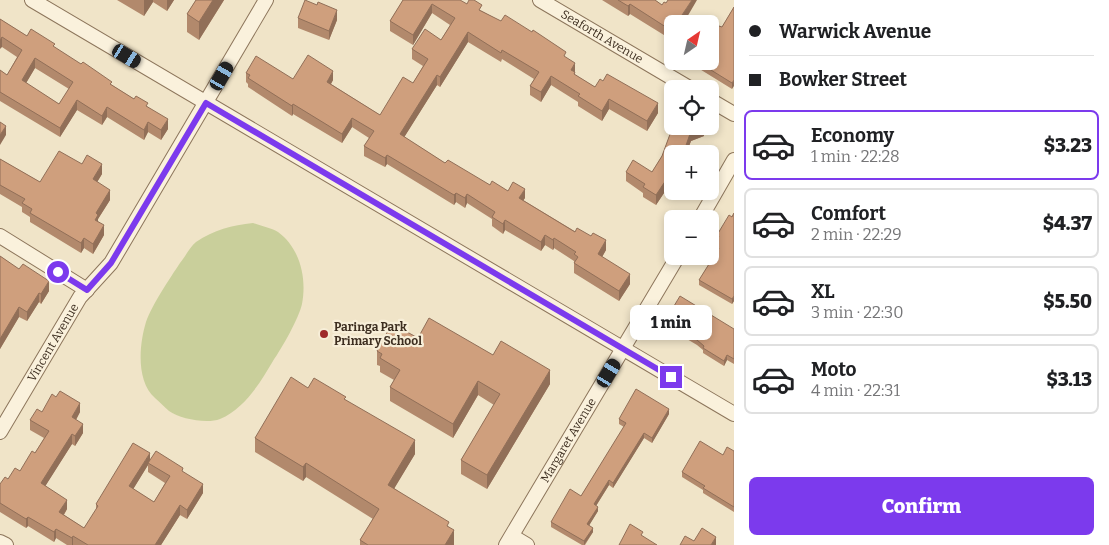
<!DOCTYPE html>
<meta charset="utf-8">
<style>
body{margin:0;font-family:Bitter,serif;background:#f6f6f6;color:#202124;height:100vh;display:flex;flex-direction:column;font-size:19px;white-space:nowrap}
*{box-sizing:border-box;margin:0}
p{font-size:16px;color:#757577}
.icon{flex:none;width:28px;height:28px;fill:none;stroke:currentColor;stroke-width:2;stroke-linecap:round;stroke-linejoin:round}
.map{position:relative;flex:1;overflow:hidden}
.sheet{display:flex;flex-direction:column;background:#fff;width:375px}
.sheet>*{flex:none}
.top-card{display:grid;align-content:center;height:110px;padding:0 15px;background:#fff}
.needle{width:32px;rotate:34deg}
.tools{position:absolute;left:664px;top:15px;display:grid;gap:10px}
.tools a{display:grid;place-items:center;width:55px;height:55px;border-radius:8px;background:#fff;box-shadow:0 2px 8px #0003;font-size:25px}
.end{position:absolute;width:22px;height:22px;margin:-11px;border:6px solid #7c3aed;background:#fff;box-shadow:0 0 0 2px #fff}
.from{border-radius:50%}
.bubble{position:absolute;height:35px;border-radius:8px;background:#fff;box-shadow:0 2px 8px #0003;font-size:16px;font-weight:800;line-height:35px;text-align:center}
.car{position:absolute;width:15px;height:30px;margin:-15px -8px;border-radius:6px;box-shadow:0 0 4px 1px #0007;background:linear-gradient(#222 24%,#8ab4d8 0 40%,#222 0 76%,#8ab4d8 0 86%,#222 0)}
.top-card b{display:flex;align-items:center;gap:18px;height:48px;font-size:19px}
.top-card b+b{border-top:1px solid #e0e0e0}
.top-card i{width:12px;height:12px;background:#202124}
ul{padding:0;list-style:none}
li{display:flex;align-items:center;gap:15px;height:70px;margin:0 10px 8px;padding:0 5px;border:2px solid #e0e0e0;border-radius:8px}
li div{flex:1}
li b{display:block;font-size:19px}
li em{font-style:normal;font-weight:800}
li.active{border-color:#7c3aed}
li>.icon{width:45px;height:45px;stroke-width:1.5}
.primary-button{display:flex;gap:10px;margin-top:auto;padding:10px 15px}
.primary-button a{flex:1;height:58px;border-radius:8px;background:#7c3aed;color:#fff;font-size:20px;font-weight:800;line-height:58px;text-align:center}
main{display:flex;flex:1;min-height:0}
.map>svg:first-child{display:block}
</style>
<main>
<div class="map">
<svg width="734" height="545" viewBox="0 0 734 545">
<rect width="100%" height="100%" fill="#f0e4c8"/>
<!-- green -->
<path fill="#c9cf9b" d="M253,223C261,226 271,228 278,232C300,248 307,278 302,304C299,318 282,348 273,361C260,383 245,408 220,419C207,424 180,419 169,411C164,407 160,402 155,398C136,381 139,345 146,322C152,305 170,278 180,263C185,257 190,247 196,242C214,230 232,225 253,223Z"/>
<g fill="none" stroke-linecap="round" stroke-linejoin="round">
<!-- street casing -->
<g stroke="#8d765c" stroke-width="16">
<g id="street">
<path d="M32,0L734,414"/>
<path id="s1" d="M540,0L691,89"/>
<path d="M710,100L734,114"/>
<path d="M700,219L734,160"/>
<path d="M0,236L87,290"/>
<path id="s2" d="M0,432L80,297L111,263L266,0"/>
<path d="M512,536L527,545"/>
<path d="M0,542L6,545"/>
<path id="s3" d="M506,545L678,256"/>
</g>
</g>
<!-- street -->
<use href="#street" stroke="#faf1dc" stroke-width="14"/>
</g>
<!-- wall -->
<path fill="#b2896c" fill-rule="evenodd" d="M117,0H174L167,11L153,2L144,16Z
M196,0H224L199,40L187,32V14Z
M403,0L467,4L482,11L566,58L575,72V75L595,87L658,113L647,131L609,109L602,121L578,106V102L551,85L541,102L530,95V86L534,79L502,59L501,62L468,42L440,87L437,85L404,137L445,163L490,185L508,191L525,198L523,200L606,250L602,257L630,284L619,301L574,273V261L554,248L553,250L545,245L541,251L505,230L503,234L492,226V219L467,203L465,208L456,202L454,205L387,164L385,167L364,156V146L369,138L352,127L342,143L293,114L292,116L248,87V84L246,82V73L293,79L333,80L331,84L380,115L413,83L423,66L412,59V49L441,40L450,25L432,13L413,45L390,31V21Z
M602,0H655L662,5L686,18L690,24H672V40L630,14L628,16Z
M734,7L732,89L698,68V62L722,27Z
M298,18L337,20L329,40L298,28Z
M0,19L27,36L55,48L112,85L134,99L148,107L168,129L161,140L148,132L144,140L107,117L102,125L77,110L60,137L0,101V70L7,75L17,57L2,47ZM35,68L69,89L59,104L26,83Z
M673,126L704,136L691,141L671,194L666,190L656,205L643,197V193L626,181V172H652L662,156Z
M0,159L40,182L82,164L102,174L97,182L110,200L98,219V221L104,235L93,254L84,248L81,253L30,222V217L22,212V207L0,194Z
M734,213V301L732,304L699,285V280L717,252L713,250V245L717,239V235Z
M0,256L49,291L41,304L39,302L27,321L19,317L0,349Z
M665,321L734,329V364L727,360L724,366L703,353V350L697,345L665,326Z
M396,331L418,338L493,355L550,384L487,489L461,474V460L494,405L478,395L453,438L390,401V387L394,380L380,372V366L377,365V351Z
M308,388L346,400L415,454L394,488L449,527L454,544V545H360V540L373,519L306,477L303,481L255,452V438Z
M42,412H80L76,420L83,433L75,446L72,444L45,486L67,509L64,515L84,528L96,510V504L150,460L183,472L203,493L187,519L180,515L161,545H67L56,538L54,542L28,526L26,528L0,512V484L20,471L35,453L44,438L30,430V420ZM148,465V472L165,483L154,502L133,489Z
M669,414L652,443L644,438L613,488L609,485L596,506L598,511L589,525L593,532L585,545H582L551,527V522L581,496L624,427L619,424V419Z
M734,451V512L703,493V490L682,477V472L723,455Z"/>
<!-- shaded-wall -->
<path fill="#916f58" d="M144,0H153V2L144,16Z
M167,0H174L167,11Z
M213,0H224L199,40V22Z
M692,0H697L683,24L682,15Z
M432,4V13L413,45V35Z
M630,4V14L628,16V6Z
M337,10V20L329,40V31Z
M468,32V42L440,87V77Z
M2,37V47L0,49V40Z
M35,58V68L22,90V80Z
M575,63V73L571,70Z
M333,71V80L327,91V82Z
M437,75V85L400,144V134Z
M551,76V85L541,102V92Z
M734,80V86L732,89V83Z
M609,99V109L602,121V111Z
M77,100V110L60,137V128Z
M658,103V113L647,131V121Z
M293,104V114L292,116V106Z
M107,107V117L102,125V116Z
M352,118V127L342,143V134Z
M168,119V129L161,140V130Z
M148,122V132L144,140V130Z
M6,126V135L0,145V135Z
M704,126V136L691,141L686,154H683L691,131Z
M387,155V164L385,167V158Z
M102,164V174L93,189V179Z
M666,180V190L656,205V195Z
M672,180V189L671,194V184Z
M525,189V198L519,207V198Z
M110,190V200L98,219V225L95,230L96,213Z
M456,193V202L454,205V195Z
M467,194V203L465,208V198Z
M505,220V230L503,234V224Z
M104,225V235L93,254V244Z
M545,235V245L541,251V242Z
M84,238V248L81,253V243Z
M554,238V248L553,250V240Z
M606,240V250L598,264V254Z
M630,274V284L619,301V291Z
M49,281V291L41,304V294Z
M39,293V302L27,321V312Z
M734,296V301L732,304V299Z
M19,307V317L0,349V339Z
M727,355V360L724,366V361Z
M550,370V384L487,489V475Z
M478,381V395L453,438V424Z
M80,403V412L72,427V417Z
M669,409V414L652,443V438Z
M83,424V433L75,446V436Z
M644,433V438L613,488V483Z
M72,434V444L41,493V483Z
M415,440V454L388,499V485Z
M150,453V462L148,463V465L129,496V486Z
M306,463V477L303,481V467Z
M609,480V485L594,509V504Z
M203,484V493L187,519V510Z
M67,500V509L59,522V512Z
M180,505V515L161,545H155Z
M598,507V511L587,529V524Z
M28,517V526L26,528V519Z
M593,528V532L584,545V541Z
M56,529V538L54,542V532Z
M454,530V545H445Z
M73,536V545H72V538Z
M716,537V545H711Z"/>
<!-- building -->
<path fill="#cf9f7d" stroke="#916f58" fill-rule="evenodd" d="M196,0H213L199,22L187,14Z
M305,0L317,5L318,2L337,10L329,31L298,18Z
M403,0H460L467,4L469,0H474L482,5L479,10L501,21L505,15L532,32L533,30L566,52L564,56L575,63L571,70L575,72L574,74L595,87L600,79L603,81L607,74L658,103L647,121L609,99L602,111L578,96L580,94L551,76L541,92L530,86L539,72L502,50L501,53L468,32L440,77L437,75L400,134L445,163L448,160L490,185L492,181L508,191L513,182L525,189L519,198L575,232L577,228L591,236L593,233L606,240L598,254L630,274L619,291L574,263L578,257L574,254L576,252L554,238L553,240L545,235L541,242L505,220L503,224L492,217L495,212L467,194L465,198L456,193L454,195L387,155L385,158L364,146L374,131L352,118L342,134L293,104L292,106L248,78L250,75L246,73L256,56L293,79L308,55L333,71L327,82L380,115L403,77L413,83L428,59L412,49L425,29L441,40L455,18L432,4L413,35L390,21Z
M618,0H655L662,5L664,2L666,3L668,0H692L682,15L690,20L687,24H672V31L630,4L628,6Z
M734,7V80L732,83L698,62V61H710V42L719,26L722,27Z
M0,19L27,36L31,29L55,44L53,46L81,64L83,62L112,82L110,84L134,99L136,96L148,103L146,106L168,119L161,130L148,122L144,130L107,107L102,116L77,100L60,128L0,92V70L7,75L22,50L2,37L0,40ZM35,58L73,82L59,104L22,80Z
M0,122L6,126L0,135Z
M673,126H704L691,131L683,154H672V180L671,184L666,180L656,195L643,187L645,184L626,172L633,160L652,172L662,156Z
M59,151L82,164L87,155L102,164L93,179L110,190L96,213L98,215L95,220L104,225L93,244L84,238L81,243L30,213L32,209L22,203L25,199L0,185V159L40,182Z
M734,213V296L732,299L699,280L719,248L713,245L719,236L717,235L729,215L732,217Z
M0,256L19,269L23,264L49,281L41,294L39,293L27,312L19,307L0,339Z
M680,296L734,329V359L727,355L724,361L703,348L704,346L697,340L665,321Z
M429,318L493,355L501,341L550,370L487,475L461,460L500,394L478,381L453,424L390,387L400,370L380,358L382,354L377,351L390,327L396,331L398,327L418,338Z
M291,377L308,388L314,378L346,397L344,399L415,440L388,485L449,522L447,526L454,530L445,545H368L360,540L379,509L306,463L303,467L255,438Z
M636,389L669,409L652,438L644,433L613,483L609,480L594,504L598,507L587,524L593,528L584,541L551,522L570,489L581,496L626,423L619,419Z
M60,391L80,403L72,417L83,424L75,436L72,434L41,483L67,500L59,512L84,528L98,506L96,504L133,443L150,453L129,486L154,502L170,476L148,463L156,451L183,468L182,471L203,484L187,510L180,505L155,545H88L73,536L72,538L56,529L54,532L28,517L26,519L0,503V484L5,477L8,479L15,468L20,471L32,451L35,453L49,431L30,420L37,409L42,412L52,394L56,397Z
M700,441L723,455L727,447L734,451V507L703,488L705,486L682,472Z
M630,524L643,532L641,535L657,545H619Z
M702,528L716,537L711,545H680L685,536L694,541Z"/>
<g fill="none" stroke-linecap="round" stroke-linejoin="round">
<!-- route -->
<path stroke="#7c3aed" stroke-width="6" d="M58,272L87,290L111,263L206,103L671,377"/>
</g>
<!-- markers -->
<circle fill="#9e2a2b" stroke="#f7eed8" stroke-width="2" cx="324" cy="334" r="5"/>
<g text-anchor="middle" stroke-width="4.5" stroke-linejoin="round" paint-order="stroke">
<!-- street labels -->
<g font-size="12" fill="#3d2e20" stroke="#f7eed8">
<text dy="4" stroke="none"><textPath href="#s1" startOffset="72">Seaforth Avenue</textPath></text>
<text dy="4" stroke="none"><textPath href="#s2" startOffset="104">Vincent Avenue</textPath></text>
<text dy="4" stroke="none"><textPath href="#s3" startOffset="122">Margaret Avenue</textPath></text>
</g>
<!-- poi labels -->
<g font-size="12" font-weight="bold" fill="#3d2e20" stroke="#f7eed8" text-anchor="start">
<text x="334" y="331">Paringa Park<tspan x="334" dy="14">Primary School</tspan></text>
</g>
</g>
</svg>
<div class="tools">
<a><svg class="needle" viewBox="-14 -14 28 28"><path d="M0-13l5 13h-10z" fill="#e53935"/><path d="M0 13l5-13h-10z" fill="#757577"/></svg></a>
<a><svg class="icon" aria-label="locate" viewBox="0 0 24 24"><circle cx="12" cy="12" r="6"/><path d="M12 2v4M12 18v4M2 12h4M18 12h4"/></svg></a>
<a>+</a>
<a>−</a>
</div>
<i class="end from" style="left:58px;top:272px"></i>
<i class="end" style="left:671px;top:377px"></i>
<div class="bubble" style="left:630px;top:305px;width:82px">1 min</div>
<i class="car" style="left:127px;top:56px;rotate:121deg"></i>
<i class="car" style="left:222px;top:76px;rotate:30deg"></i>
<i class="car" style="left:609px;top:373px;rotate:31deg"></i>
</div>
<section class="sheet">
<div class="top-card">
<b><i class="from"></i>Warwick Avenue</b>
<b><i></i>Bowker Street</b>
</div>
<ul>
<li class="active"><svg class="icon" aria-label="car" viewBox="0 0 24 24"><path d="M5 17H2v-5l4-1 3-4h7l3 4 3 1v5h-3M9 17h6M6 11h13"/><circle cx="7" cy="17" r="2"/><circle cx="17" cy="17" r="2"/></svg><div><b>Economy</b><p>1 min · 22:28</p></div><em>$3.23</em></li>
<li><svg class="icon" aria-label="car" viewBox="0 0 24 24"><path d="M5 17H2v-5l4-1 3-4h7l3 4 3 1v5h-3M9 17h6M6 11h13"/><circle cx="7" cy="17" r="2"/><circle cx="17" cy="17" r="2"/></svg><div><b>Comfort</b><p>2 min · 22:29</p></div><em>$4.37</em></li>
<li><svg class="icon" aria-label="car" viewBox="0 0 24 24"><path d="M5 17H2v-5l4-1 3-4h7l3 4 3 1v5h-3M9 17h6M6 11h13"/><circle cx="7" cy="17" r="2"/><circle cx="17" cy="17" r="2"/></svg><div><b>XL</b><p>3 min · 22:30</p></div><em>$5.50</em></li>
<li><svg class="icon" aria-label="car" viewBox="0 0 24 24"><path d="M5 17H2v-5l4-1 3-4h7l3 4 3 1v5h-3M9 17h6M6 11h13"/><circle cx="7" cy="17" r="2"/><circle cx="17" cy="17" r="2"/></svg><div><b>Moto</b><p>4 min · 22:31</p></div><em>$3.13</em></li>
</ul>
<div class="primary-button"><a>Confirm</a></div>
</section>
</main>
